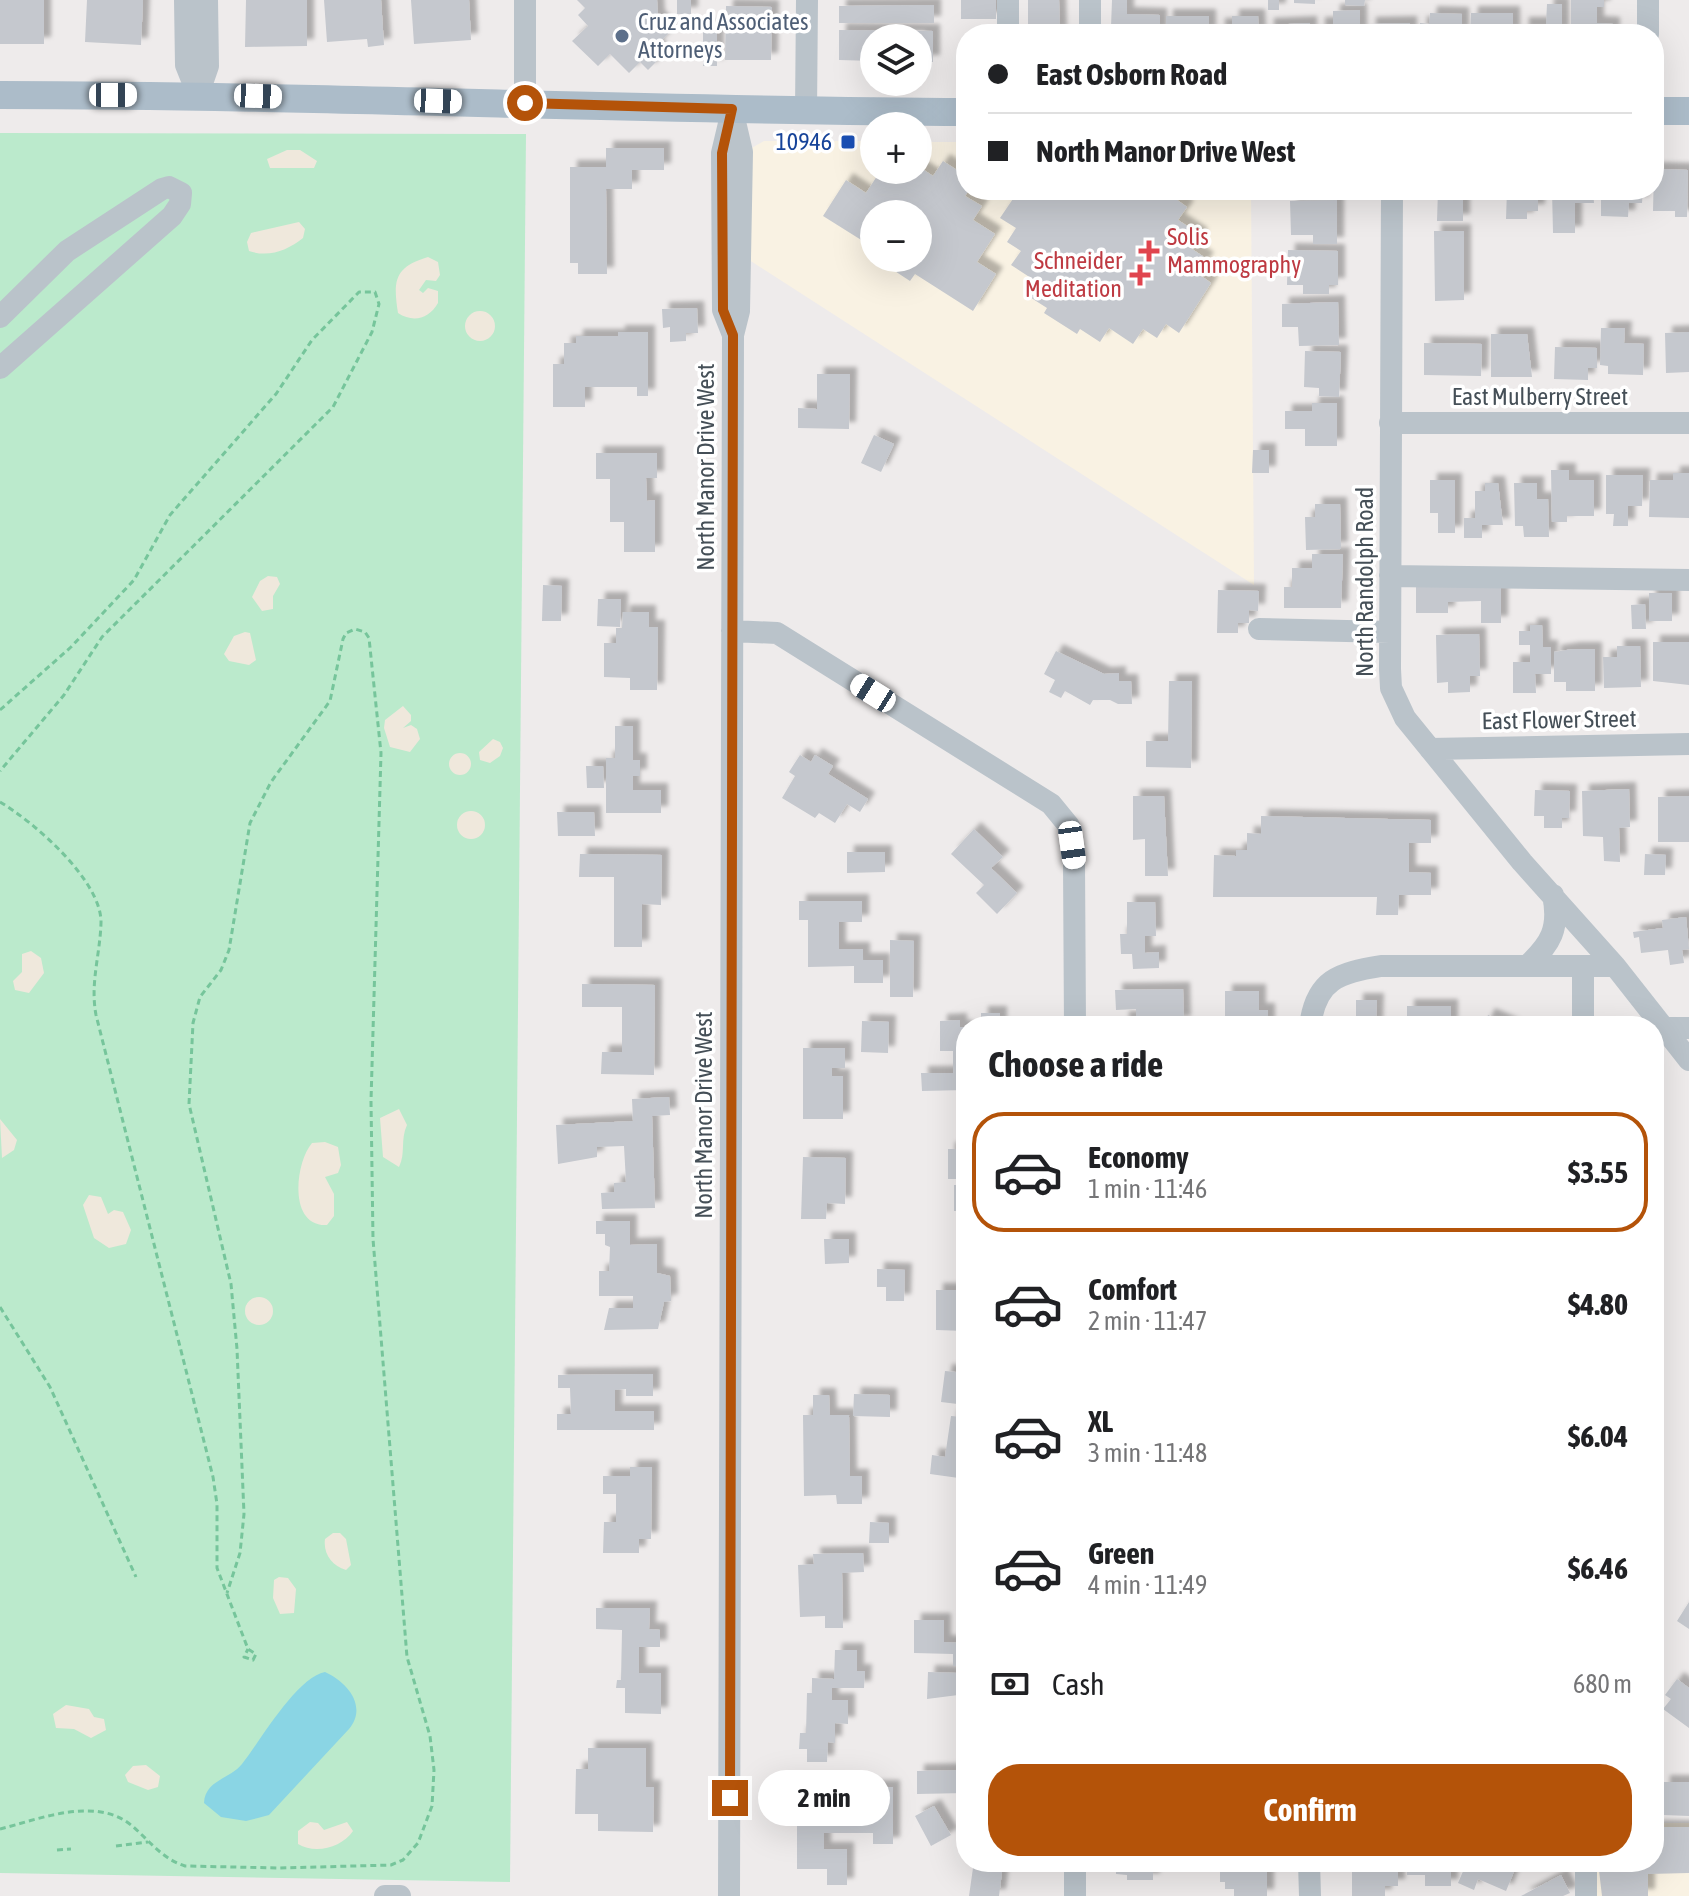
<!DOCTYPE html>
<meta charset="utf-8">
<style>
body{margin:0;font-family:"Asap Condensed",sans-serif;background:#f6f6f6;color:#202124;height:100vh;display:flex;flex-direction:column;font-size:30px;white-space:nowrap}
*{box-sizing:border-box;margin:0}
p{font-size:26px;color:#757577}
.icon{flex:none;width:44px;height:44px;fill:none;stroke:currentColor;stroke-width:2;stroke-linecap:round;stroke-linejoin:round}
.map{position:relative;flex:1;overflow:hidden}
.details{position:absolute;left:956px;top:1016px;width:708px;height:856px;display:flex;flex-direction:column;background:#fff;border-radius:32px;box-shadow:0 8px 32px #0002}
.details>*{flex:none}
.top-card{position:absolute;left:956px;top:24px;width:708px;height:176px;border-radius:32px;box-shadow:0 8px 32px #0002;display:grid;align-content:center;height:176px;padding:0 32px;background:#fff}
.fabs{position:absolute;left:860px;top:24px;display:grid;gap:16px}
.fabs a{display:grid;place-items:center;width:72px;height:72px;border-radius:50%;background:#fff;box-shadow:0 8px 32px #0002;font-size:40px}
.end{position:absolute;width:36px;height:36px;margin:-18px;border:10px solid #b45309;background:#fff;box-shadow:0 0 0 4px #fff}
.from{border-radius:50%}
.bubble{position:absolute;height:56px;border-radius:28px;background:#fff;box-shadow:0 8px 32px #0002;font-size:26px;font-weight:700;line-height:56px;text-align:center}
.car{position:absolute;width:24px;height:48px;margin:-24px -12px;border-radius:10px;box-shadow:0 0 6px 2px #0007;background:linear-gradient(#fff 24%,#345 0 40%,#fff 0 76%,#345 0 86%,#fff 0)}
.top-card b{display:flex;align-items:center;gap:28px;height:76px;font-size:30px}
.top-card b+b{border-top:2px solid #e0e0e0}
.top-card i{width:20px;height:20px;background:#202124}
ul{padding:0;list-style:none}
li{display:flex;align-items:center;gap:24px;height:120px;margin:0 16px 12px;padding:0 16px;border:4px solid transparent;border-radius:32px}
li div{flex:1}
li b{display:block;font-size:30px}
li em{font-style:normal;font-weight:700}
li.selected{border-color:#b45309}
li>.icon{width:72px;height:72px;stroke-width:1.5}
h2{padding:0 32px;font-size:36px;line-height:96px}
.pay{display:flex;align-items:center;gap:20px;height:88px;padding:0 32px;font-size:30px}
.pay p{margin-inline-start:auto}
.action{display:flex;gap:16px;margin-top:auto;padding:16px 32px}
.action a{flex:1;height:92px;border-radius:32px;background:#b45309;color:#fff;font-size:32px;font-weight:700;line-height:92px;text-align:center}
.map>svg:first-child{display:block}
</style>
<div class="map">
<svg width="1689" height="1896" viewBox="0 0 1689 1896">
<defs>
<filter id="shadow"><feDropShadow dx="7" dy="-7" stdDeviation="2" flood-color="#0004"/></filter>
</defs>
<rect width="100%" height="100%" fill="#eeebeb"/>
<!-- commercial -->
<path fill="#f9f2e3" fill-rule="evenodd" d="M764,141H874V170H918V142H966V190H1251L1254,585L746,258L748,150ZM874,214H918V258H874Z
M1654,1823H1689V1896H1593V1862H1654Z"/>
<!-- green -->
<path fill="#bbeacc" d="M0,133L526,134L510,1882L0,1873Z"/>
<!-- sand -->
<path fill="#efe8dc" d="M287,150H300L317,161L314,168H270L267,159Z
M299,222L305,229L303,238C288,250 269,258 249,251L247,242L251,233Z
M428,257L438,262L440,275L436,281L426,280L419,290L423,293L428,288L438,291V303C429,319 413,323 398,313C393,281 394,267 428,257Z
M465 326a15 15 0 1 1 30 0a15 15 0 1 1-30 0Z
M268,576L277,577L280,584L273,596V609L262,611L252,597L260,581Z
M245,632L250,633L256,660L249,665L229,661L224,654L234,636Z
M403,706L411,715V721L403,728L411,725L417,729L420,739L410,752L390,747L384,728L385,720Z
M493,739L500,742L503,748L500,756L490,763L480,760L479,752Z
M449 764a11 11 0 1 1 22 0a11 11 0 1 1-22 0Z
M457 825a14 14 0 1 1 28 0a14 14 0 1 1-28 0Z
M31,951L41,958L44,973L29,993L15,990L13,981L22,972V954Z
M399,1109L407,1125C400,1140 406,1153 399,1167L383,1157L380,1118Z
M0,1119L17,1140L14,1150L2,1158Z
M325,1142L338,1147L341,1165L338,1173L325,1177L334,1194V1216L327,1225C288,1227 295,1163 312,1143Z
M89,1195L101,1197L108,1214L114,1210L123,1212L131,1230L126,1244L109,1248L94,1238L83,1205Z
M245 1311a14 14 0 1 1 28 0a14 14 0 1 1-28 0Z
M333,1533H340L346,1539L351,1565L346,1570C332,1566 323,1554 325,1539Z
M279,1577L288,1578L296,1589L294,1613L280,1614L273,1598L274,1580Z
M66,1705L89,1709L94,1717L104,1719L106,1730L91,1738L74,1729L56,1728L53,1714Z
M146,1765L160,1776L158,1787L148,1790L128,1782L125,1775L133,1766Z
M310,1822L318,1823L324,1830L347,1822L353,1831C342,1847 316,1855 298,1844V1831Z"/>
<!-- water -->
<path fill="#8ad5e4" d="M325,1672C347,1682 368,1706 349,1729L269,1815L246,1821L221,1817L204,1803C205,1780 230,1779 242,1764C261,1740 296,1678 325,1672Z"/>
<!-- building -->
<path fill="#c5c8ce" filter="url(#shadow)" d="M0,0H44V44H0Z
M87,0H143L141,45L85,42Z
M246,0H307V46L245,47Z
M324,0H381L384,45L368,47L367,39L327,42Z
M411,0H469L471,40L414,44Z
M577,0H657L658,17L671,31L656,46L664,54L648,70L640,62L629,73L610,54L598,66L572,41L588,26L578,15L585,8Z
M677,0H691V14H677Z
M961,0H996V19H961Z
M1028,0H1059L1060,34H1028Z
M1112,0H1127V14L1160,15V34H1117L1118,27H1111Z
M1268,0H1279V10H1268Z
M1294,0H1315V4L1294,3Z
M1345,0H1365L1364,6L1345,5Z
M1571,0H1604V7H1597V23L1613,24V34H1571Z
M1547,4H1562V34H1522V24H1546Z
M934,5V23H839V6Z
M726,6L772,7L771,60H725Z
M1360,10V34H1318V24H1333V11Z
M1430,13L1462,14V34H1420V23L1429,24Z
M1471,13H1513V34H1470Z
M1166,16H1209V34H1166Z
M1232,16H1258L1259,34H1218V25H1232Z
M1310,23V34H1267V25Z
M1410,23V34H1369V24Z
M703,26H717V66H703Z
M839,30L933,31V62H918V38H874V61L839,60Z
M606,148H664V170H632V189H606L607,274H578V263H570V167H606Z
M943,161L966,176L969,190L965,196L982,206L973,220L995,234L977,262L996,274L973,311L915,274L910,281L878,260L918,258V214H874V248L823,216L846,180L866,193L881,170H894L907,178L918,166L933,176Z
M1654,169L1688,170L1687,217H1675V211H1653Z
M1019,190H1169L1167,193L1187,207L1178,220L1201,235L1192,249L1207,259L1197,273L1211,283L1179,333L1166,324L1157,338L1143,329L1133,344L1109,328L1100,342L1080,329L1077,334L1044,313L1047,308L1025,294L1034,280L1011,265L1021,251L1007,242L1016,228L1000,218Z
M1438,190H1463V221H1437Z
M1507,190H1538V211H1527V219H1506Z
M1552,190H1593L1594,203H1575V233H1553Z
M1601,190H1643L1642,203H1629L1628,217L1601,216Z
M1337,200V244H1313V235H1291L1290,201Z
M1434,231H1464V300L1435,301Z
M1288,250L1338,251V285H1329V294H1303V285H1287Z
M1338,302L1339,345L1299,346L1298,327H1282V304Z
M697,308L698,333H686V341L670,342V327L663,328L662,309Z
M1601,328H1625L1624,343L1644,344L1643,375L1608,374V366L1600,365Z
M618,332H648V396H637V387H585V407H553V364H564V343H576V336H618Z
M1689,332V372L1666,373L1665,333Z
M1491,334H1527L1532,377H1491Z
M1424,343L1482,344L1481,376L1424,375Z
M1555,347L1597,348V368H1588V380L1554,379Z
M1305,351L1341,352L1339,397L1319,396V388L1304,387Z
M817,374H850L849,429L798,428V408L817,409Z
M1312,403H1337V446H1305V429H1285V411H1312Z
M874,435L894,444L881,472L861,463Z
M1253,450H1269V473H1252Z
M596,453H657V478H646L647,501L655,500V552H624V522H610V479H596Z
M1551,470H1569V480H1594V516H1567V522H1552Z
M1673,473H1689V518L1649,517L1650,480H1673Z
M1606,475H1643L1642,506H1628V526H1613L1614,514H1606Z
M1430,480H1455V533H1438V513H1430Z
M1485,483H1498L1503,525H1482V538H1464V518H1475V491H1485Z
M1514,483H1537V499H1548L1549,537H1524L1523,526H1515Z
M1315,504H1340L1341,549L1306,550L1305,517H1315Z
M1312,554H1343L1341,608H1284V587H1292V568H1312Z
M543,585L562,586L561,621H542Z
M1416,587H1501V623H1481V601L1448,602V613H1416Z
M1218,590L1259,591L1258,611L1249,610V623H1238V633H1217Z
M1649,593H1672V621H1649Z
M598,599H621L620,627L597,626Z
M1645,604L1646,629H1632L1631,605Z
M623,612H649V627H658L657,690H630V678L604,677V643H616V628H622Z
M1530,625H1542L1543,647H1551V674H1535L1536,693H1513V662H1530V645H1519V631H1530Z
M1479,634L1480,676H1470V692L1448,693V682L1437,683L1436,635Z
M1653,642H1689V685L1653,681Z
M1617,646H1640L1641,687L1604,688L1603,657H1617Z
M1573,649H1595V691H1566V682H1554V652Z
M1056,651L1104,674L1119,673V681H1131L1132,704H1118L1110,700H1093L1090,705L1065,691L1061,698L1049,692L1055,680L1044,674Z
M1169,681H1192L1191,768L1146,767V741H1168Z
M615,726H633V760H640V776H633V790H661V813H606V758H615Z
M800,755L811,762L815,755L833,766L828,774L868,799L860,812L847,804L835,823L819,813L815,818L782,798L795,776L789,772Z
M586,766H603L604,788H587Z
M1629,789L1630,827L1619,828L1620,862L1604,861L1603,837L1583,836L1582,791Z
M1535,790L1570,791L1569,818H1562V828H1544V816H1534Z
M1133,796H1164L1168,876H1145V839L1133,840Z
M1689,796V842H1658V797Z
M557,812H594L595,836H558Z
M1261,816L1431,820V843H1409V872L1431,873V895H1399L1398,915H1376L1377,897H1213L1214,855L1236,856V850H1247V833L1261,834Z
M974,829L1003,857L991,868L1017,893L997,914L976,893L984,885L951,854Z
M847,852H885V872L847,873Z
M580,854L662,855L661,905L642,904V947H614V877H579Z
M1645,854L1666,855L1665,875H1644Z
M799,901H862V922H839V949H863V960H883V983H854V966L808,967V920H799Z
M1127,902H1155L1156,936H1145V953L1159,952V968L1133,969L1132,954H1121L1120,934H1127Z
M1686,917L1689,949L1682,950L1684,963L1670,965L1668,950L1641,953L1639,937L1634,938L1633,932L1663,928L1662,920Z
M890,940L914,941L913,997H890Z
M582,984L655,985L654,1075L601,1074L602,1052H622V1007H582Z
M1183,989L1184,1023L1122,1026V1018H1136V1009L1116,1010L1115,990Z
M1225,991H1259V1010H1268V1026H1225Z
M1356,1000H1377L1376,1026H1356Z
M1407,1006H1451V1026H1407Z
M981,1013H1000V1026H981Z
M1488,1015L1514,1026H1483Z
M960,1020V1027H966V1090L922,1091L921,1073H953V1051H940V1021Z
M862,1021L889,1022L888,1053L861,1052Z
M803,1048H845V1068H832V1076H843V1119H803Z
M669,1097L670,1115L652,1116L655,1208L602,1209L601,1193L614,1192V1183L626,1182L624,1146L597,1147V1157L558,1164L556,1125L633,1121L632,1099Z
M948,1149H966V1211H954V1185H963V1171H957V1179H948Z
M803,1157L846,1158L845,1204L827,1203L826,1219H801Z
M596,1221H630V1245L657,1244V1273L670,1276L671,1301L664,1302L658,1329L604,1330L609,1308H633V1296H599V1271H609L610,1247L605,1245V1234H596Z
M824,1239H849V1263L825,1264Z
M877,1269L905,1270L904,1301H886V1287H877Z
M960,1273H966V1331L936,1330V1290H960Z
M945,1371L966,1373V1405L941,1402Z
M653,1374V1396H626V1389L615,1390V1411H654V1430H557V1414H571L570,1388H558V1375Z
M854,1394L890,1395V1417L853,1416Z
M813,1395H829L830,1415H849L850,1476H862V1504H837L836,1495L804,1496L803,1415H813Z
M964,1411L966,1479L930,1474L932,1455L945,1457L951,1416L963,1417Z
M630,1467H652L651,1539H639V1553H603L604,1522H616V1494H603V1476H630Z
M870,1522L889,1523V1543H869Z
M863,1553L864,1572L842,1573L843,1628H825V1616L800,1617L798,1565L814,1564L813,1554Z
M959,1573H966V1594H959Z
M1689,1602V1629L1677,1621Z
M596,1608H650L649,1629L660,1630V1647H639V1673H661V1714L625,1713V1688H616L617,1680H621L622,1630L596,1629Z
M960,1615H966V1694L927,1699L928,1672L957,1673L958,1666H953V1654L914,1653V1620H944V1642L960,1643Z
M835,1650H857V1671H865L864,1688H832V1700H848V1724L835,1723V1743L828,1742L827,1762H807V1749H799L800,1733H806L807,1693H812V1678L834,1679Z
M1677,1679L1689,1688V1728L1663,1709L1671,1699L1665,1695Z
M588,1748H646V1787H654L653,1832L598,1831V1814H575L576,1769H588Z
M966,1770V1793L917,1794V1771Z
M1663,1782H1689V1816L1662,1815Z
M870,1787H893V1844H873V1833H824V1849H847V1885H827V1869H797V1813H833V1806H870Z
M934,1806L951,1835L931,1846L915,1816Z
M1654,1827H1689V1873L1648,1874V1896H1602L1598,1862H1654Z
M1116,1862L1153,1864V1880H1127V1875L1116,1874Z
M1220,1862H1276V1867H1267V1896H1234V1889H1225V1882H1220Z
M1356,1862H1398V1886H1385V1896H1352V1871H1356Z
M1407,1862H1451V1886H1425V1875H1407Z
M1467,1862H1518L1506,1891L1478,1879L1474,1890L1458,1883Z
M973,1868L1002,1872L999,1896H969Z
M1561,1875L1570,1893L1563,1896H1521Z"/>
<g fill="none" stroke-linecap="round" stroke-linejoin="round">
<!-- path -->
<path stroke="#76c59b" stroke-width="3" stroke-dasharray="6 4" stroke-linecap="butt" d="M0,710L71,647L134,580L170,515L276,394L312,340L359,292H375L379,304L372,332L333,407L102,637L64,695L0,771
M0,802C34,822 102,881 101,923C100,955 90,983 96,1015L213,1477L217,1504V1568L248,1649L256,1654L253,1660L244,1657L248,1649
M0,1307L50,1387L136,1577
M0,1829C40,1819 95,1796 131,1825C149,1840 162,1859 185,1866L280,1868L391,1865L403,1860L418,1843L432,1806L434,1770L430,1736L407,1657L373,1239L371,1101L381,753L369,638L365,632L355,629L346,633L343,639L330,701L271,782L250,823L229,950L221,970L200,997L193,1023L189,1104L231,1284L237,1349L244,1514L240,1553L227,1593
M116,1846L148,1842
M57,1850L71,1849"/>
<!-- minor -->
<path stroke="#bac3ca" stroke-width="22" d="M185,0L186,65L198,95
M1090,0V34
M1008,34V0
M1648,34V0
M198,95L208,66L207,0
M525,103V0
M806,112L807,0
M731,115L722,153L723,310L733,335
M1392,190L1390,669L1391,688L1405,718L1522,862L1615,966L1689,1060
M0,317L67,251L162,189L169,187L181,193L180,204L172,216L0,368
M1390,423H1689
M1390,576L1689,580
M1259,629L1390,632
M732,631L777,633L1051,804L1069,826L1074,864L1075,1026
M1430,749L1689,744
M1527,966C1551,944 1560,928 1553,895
M1310,1026C1316,979 1339,973 1381,966H1615
M1583,1026V966
M1664,1028H1689
M1075,1862V1896
M1309,1862L1310,1896
M1586,1862V1896
M385,1896H400
M729,1896L733,335L739,311L742,152L732,109"/>
<!-- major -->
<path stroke="#acbcc9" stroke-width="28" d="M0,95C322,95 644,111 966,112
M1654,111H1689"/>
</g>
<g fill="none" stroke-linecap="round" stroke-linejoin="round">
<!-- route -->
<path stroke="#b45309" stroke-width="10" d="M525,103L732,109L722,153L723,310L733,335L730,1798"/>
</g>
<!-- markers -->
<circle fill="#5c6f8a" stroke="#fff" stroke-width="3" cx="622" cy="36" r="8"/>
<rect fill="#1a4fb4" stroke="#fff" stroke-width="3" x="840" y="134" width="16" height="16" rx="4"/>
<g fill="#e0444e" stroke="#fff" stroke-width="3">
<path d="M1145 239h8v8h8v8h-8v8h-8v-8h-8v-8h8z"/>
<path d="M1136 263h8v8h8v8h-8v8h-8v-8h-8v-8h8z"/>
</g>
<g text-anchor="middle" stroke-width="7" stroke-linejoin="round" paint-order="stroke">
<!-- service labels -->
<g font-size="24" fill="#4e5e75" stroke="#fff" text-anchor="start">
<text x="638" y="30">Cruz and Associates<tspan x="638" dy="28">Attorneys</tspan></text>
</g>
<!-- transit labels -->
<g font-size="24" fill="#164399" stroke="#fff" text-anchor="end">
<text x="832" y="150">10946</text>
</g>
<!-- health labels -->
<g font-size="24" fill="#be3a42" stroke="#fff" text-anchor="start">
<text x="1167" y="245">Solis<tspan x="1167" dy="28">Mammography</tspan></text>
<text x="1122" y="269" text-anchor="end">Schneider<tspan x="1122" dy="28">Meditation</tspan></text>
</g>
<!-- street labels -->
<g font-size="24" fill="#454f57" stroke="#fff">
<text x="1540" y="405">East Mulberry Street</text>
<text transform="translate(706 467) rotate(-90)" y="8">North Manor Drive West</text>
<text transform="translate(1365 582) rotate(-90)" y="8">North Randolph Road</text>
<text transform="translate(1559 720) rotate(-1)" y="8">East Flower Street</text>
<text transform="translate(704 1115) rotate(-90)" y="8">North Manor Drive West</text>
</g>
</g>
</svg>
<div class="fabs">
<a><svg class="icon" aria-label="layers" viewBox="0 0 24 24"><path d="M12 4l9 5-9 5-9-5zM3 14l9 5 9-5"/></svg></a>
<a>+</a>
<a>−</a>
</div>
<i class="end from" style="left:525px;top:103px"></i>
<i class="end" style="left:730px;top:1798px"></i>
<div class="bubble" style="left:758px;top:1770px;width:132px">2 min</div>
<i class="car" style="left:113px;top:95px;rotate:90deg"></i>
<i class="car" style="left:258px;top:96px;rotate:92deg"></i>
<i class="car" style="left:438px;top:101px;rotate:92deg"></i>
<i class="car" style="left:873px;top:693px;rotate:302deg"></i>
<i class="car" style="left:1072px;top:845px;rotate:172deg"></i>
<div class="top-card">
<b><i class="from"></i>East Osborn Road</b>
<b><i></i>North Manor Drive West</b>
</div>
<section class="details">
<h2>Choose a ride</h2>
<ul>
<li class="selected"><svg class="icon" aria-label="car" viewBox="0 0 24 24"><path d="M5 17H2v-5l4-1 3-4h7l3 4 3 1v5h-3M9 17h6M6 11h13"/><circle cx="7" cy="17" r="2"/><circle cx="17" cy="17" r="2"/></svg><div><b>Economy</b><p>1 min · 11:46</p></div><em>$3.55</em></li>
<li><svg class="icon" aria-label="car" viewBox="0 0 24 24"><path d="M5 17H2v-5l4-1 3-4h7l3 4 3 1v5h-3M9 17h6M6 11h13"/><circle cx="7" cy="17" r="2"/><circle cx="17" cy="17" r="2"/></svg><div><b>Comfort</b><p>2 min · 11:47</p></div><em>$4.80</em></li>
<li><svg class="icon" aria-label="car" viewBox="0 0 24 24"><path d="M5 17H2v-5l4-1 3-4h7l3 4 3 1v5h-3M9 17h6M6 11h13"/><circle cx="7" cy="17" r="2"/><circle cx="17" cy="17" r="2"/></svg><div><b>XL</b><p>3 min · 11:48</p></div><em>$6.04</em></li>
<li><svg class="icon" aria-label="car" viewBox="0 0 24 24"><path d="M5 17H2v-5l4-1 3-4h7l3 4 3 1v5h-3M9 17h6M6 11h13"/><circle cx="7" cy="17" r="2"/><circle cx="17" cy="17" r="2"/></svg><div><b>Green</b><p>4 min · 11:49</p></div><em>$6.46</em></li>
</ul>
<div class="pay"><svg class="icon" aria-label="cash" viewBox="0 0 24 24"><path d="M3 7h18v10H3z"/><circle cx="12" cy="12" r="2"/></svg>Cash<p>680 m</p></div>
<div class="action"><a>Confirm</a></div>
</section>
</div>
